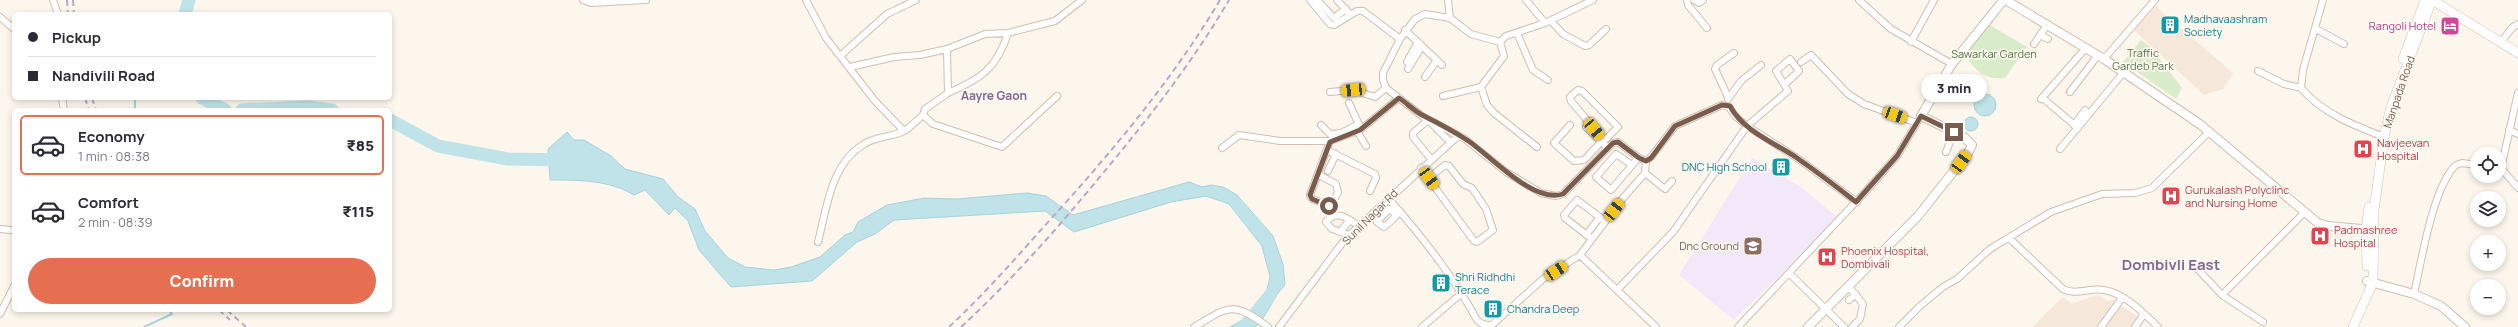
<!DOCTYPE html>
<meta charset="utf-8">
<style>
body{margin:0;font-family:Manrope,sans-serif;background:#f2f2f3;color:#2b2b33;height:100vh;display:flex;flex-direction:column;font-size:15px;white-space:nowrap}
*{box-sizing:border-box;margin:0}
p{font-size:13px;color:#7c7c81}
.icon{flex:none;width:22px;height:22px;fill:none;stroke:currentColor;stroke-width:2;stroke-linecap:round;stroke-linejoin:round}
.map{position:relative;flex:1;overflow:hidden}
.panel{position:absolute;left:12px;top:108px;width:380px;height:204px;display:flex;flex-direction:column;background:#fff;border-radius:6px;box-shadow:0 2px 6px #0003}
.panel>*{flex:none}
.top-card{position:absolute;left:12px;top:12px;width:380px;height:88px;border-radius:6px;box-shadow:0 2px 6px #0003;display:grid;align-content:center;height:88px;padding:0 16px;background:#fff}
.buttons{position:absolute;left:2470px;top:147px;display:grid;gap:8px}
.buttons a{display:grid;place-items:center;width:36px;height:36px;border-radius:50%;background:#fff;box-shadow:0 2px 6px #0003;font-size:20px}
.end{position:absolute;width:18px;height:18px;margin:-9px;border:5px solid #7a5c4d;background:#fff;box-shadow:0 0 0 2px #fff}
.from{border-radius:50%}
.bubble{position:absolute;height:28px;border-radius:14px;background:#fff;box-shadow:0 2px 6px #0003;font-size:13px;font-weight:800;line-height:28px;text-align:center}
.car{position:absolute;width:12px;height:24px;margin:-12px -6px;border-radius:5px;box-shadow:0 0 3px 1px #0007;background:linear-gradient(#f5c518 24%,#345 0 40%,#f5c518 0 76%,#345 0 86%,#f5c518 0)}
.top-card b{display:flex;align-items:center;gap:14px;height:38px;font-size:15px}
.top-card b+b{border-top:1px solid #e1e1e2}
.top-card i{width:10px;height:10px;background:#2b2b33}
ul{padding:7px 0 0;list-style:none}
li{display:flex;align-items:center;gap:12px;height:60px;margin:0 8px 6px;padding:0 8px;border:2px solid transparent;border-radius:6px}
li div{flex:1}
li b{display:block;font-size:15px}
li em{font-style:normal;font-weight:800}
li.selected{border-color:#e76f51}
li>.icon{width:36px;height:36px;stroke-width:1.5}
.button{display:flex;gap:8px;margin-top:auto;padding:8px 16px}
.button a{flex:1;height:46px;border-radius:24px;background:#e76f51;color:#fff;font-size:16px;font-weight:800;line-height:46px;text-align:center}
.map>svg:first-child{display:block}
</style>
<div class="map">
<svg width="2518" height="327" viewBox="0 0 2518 327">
<rect width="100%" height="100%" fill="#fdf6ec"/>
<!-- residential -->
<path fill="#f5e8da" d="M2155,6L2233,73L2223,89L2204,95L2134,30Z
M2097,295L2108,301L2113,300L2144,321L2140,327H2032L2063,297L2072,304Z"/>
<!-- education -->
<path fill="#f3e8fa" d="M1752,158L1801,187L1838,218L1734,320L1679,275Z"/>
<!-- green -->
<path fill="#d8ecc9" d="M1988,24L2027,47L2005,78C1986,80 1975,72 1966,55Z
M2141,40L2151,47L2182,88L2176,99L2123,62Z"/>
<!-- water -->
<path fill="#bfe3e8" stroke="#a5d3da" d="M1974 105a11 11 0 1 1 22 0a11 11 0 1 1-22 0Z
M1964 124a7 7 0 1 1 14 0a7 7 0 1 1-14 0Z
M567,132L574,140H584L611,156L625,169L663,179L678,197L695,209L705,231L728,258L745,267L774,270L791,267L820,257L845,235L853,232L858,222L887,205L924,198L956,199L1027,193L1046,196L1073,215L1189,182L1202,187L1211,185L1223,187L1237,195L1273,236L1283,264L1285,285C1272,297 1269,315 1255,327H1230L1257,312L1265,297L1270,277L1262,246L1229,204L1206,196L1171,202L1074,232L1045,211L894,220L875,234L857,242L812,281L731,287L699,250L688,221L675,208L669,215L645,190L634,195C609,180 579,180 550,180L548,149Z"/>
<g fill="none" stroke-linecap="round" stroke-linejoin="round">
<!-- stream -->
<path stroke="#a5d3da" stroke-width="2" d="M135,98V110
M144,327L172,314L168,310"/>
<!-- river -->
<path stroke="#bfe3e8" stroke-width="13" d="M185,14L189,0
M202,98L225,110
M242,110L308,107L332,110
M390,120L438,146L508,159L566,160
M1244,327L1271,294"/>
<!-- minor casing -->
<g stroke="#d1beb0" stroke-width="8">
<path id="minor" d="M53,0L58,14
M583,0L591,3L646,0
M806,0L826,38L875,101L904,131
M1310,0L1330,24L1334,25L1357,11H1363L1400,39L1383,73V80L1386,88L1422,116L1465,139L1506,172L1541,193L1556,196L1563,194L1613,143L1618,142L1639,158L1646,161L1651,157L1675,126L1722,105L1729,107L1735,116L1747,126L1788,91L1776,71L1790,59L1799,71L1785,84
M1317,0L1334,18L1346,9
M1337,0L1348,12
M1448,0L1450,18
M1526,0L1545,23
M1687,0L1688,5L1707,28
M1694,0L1699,3L1703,0
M1859,0L1891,29L1952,64
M2323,0L2303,70L2301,88C2322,113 2353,125 2384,137
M0,17L14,29
M1551,21L1563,34L1585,46L1589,45L1606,29
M2316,29L2344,44
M1405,30L1442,65
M1517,33L1533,70L1548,80
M2040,35L2048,39
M1400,39L1415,19L1425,14L1450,18L1471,34L1500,42
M1500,42L1504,56L1481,87L1487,105L1494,113L1537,147
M1500,42L1506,36L1545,23L1593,0
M1911,42L1934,0
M2500,43L2513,27L2518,24
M2034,44L2047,25
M947,49L948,93C981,79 997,68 1008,33
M840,56L887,14L916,0
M2104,59L2155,0
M1407,62L1418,42
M1801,62L1811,55L1848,94L1864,104L1917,123
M850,67L894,57L920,55L947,49L985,34L1008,33L1055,21L1082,0
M1408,69L1422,46
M2258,71L2284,84L2301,88
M1425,77L1437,60
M1578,90L1582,91L1618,127L1606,139L1602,138L1571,101L1570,97Z
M1330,92L1353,90L1375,97L1386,88
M2070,92L2098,55
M948,93L925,109L923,115L933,124L1002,147L1057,96
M2518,93L2501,168L2518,188
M1443,96L1481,87
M1728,97L1715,69L1717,65L1734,53
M62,98L64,110
M1728,99L1741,81L1761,65
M2041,99L2085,49
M2045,100L2078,128
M1349,103L1360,127
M1321,125L1333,137
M1570,125L1554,143L1574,161L1584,160L1601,142
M2074,125L2085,110
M1586,127L1608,148
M2509,130L2518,134
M1357,131L1366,146
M1331,134L1341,133L1359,124
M1222,148L1239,135L1280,141H1330L1360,130L1399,98
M2060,149L2123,73
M1327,150L1375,174L1376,178L1370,191
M1946,152L1954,132
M1431,159L1413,137V133L1428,120L1450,142
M1632,165L1616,154L1596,177L1611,190L1612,189L1638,158
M1421,168L1474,241L1477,242L1493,230L1486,209L1472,188L1463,184L1449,166L1445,165L1429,178
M1328,171L1336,154
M1645,173L1665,189L1672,181
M1319,175L1336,184L1338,192L1331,206L1312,199L1310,195L1330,141
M1388,198C1420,234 1448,269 1472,311C1477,321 1480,326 1492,325L1543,279L1580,255L1623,198L1645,173L1646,161
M1397,215L1389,209L1377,222L1384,227C1390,223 1395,217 1400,211
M0,229L10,230
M1340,232L1350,220
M1349,235L1332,229L1326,222C1337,209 1347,218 1359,226
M1586,235L1600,217
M2009,238L2063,289C2076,296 2091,287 2104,290C2124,293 2144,313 2158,327
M1592,239L1565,218L1564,215L1577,200L1605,221
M818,242C827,207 831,162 866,143C878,136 893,137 904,131C911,127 917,120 923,115
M1580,255L1656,327
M2192,263L2222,295
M1789,273L1844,327
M1848,286L1863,304L1860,319L1852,327
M1617,290L1673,232L1747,126L1797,158L1857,202
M2414,294C2421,263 2433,186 2456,165L2462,163L2477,165
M1849,300L1856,294
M0,314L14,286
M2263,322L2222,295L2305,212
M1194,327C1229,306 1233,301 1268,327
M1279,327L1346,238L1458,136
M1422,327L1462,293
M1738,327L1867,190L1897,156L1921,116
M1899,327L1920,306L1943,287L1957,279L1990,249L2051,212L2102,194L2135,193L2152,188L2209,132
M2101,327L2122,298
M2135,327L2144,314"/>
</g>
<!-- tertiary casing -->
<g stroke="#d1beb0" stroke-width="10">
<path id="tertiary" d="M2009,2L2104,59L2201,125L2318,223L2328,226L2372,230
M2367,281L2414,294L2441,306L2465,327
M1808,327L1918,216L1968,153L1972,145L1964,137L1921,116L1952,64L2002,2"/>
</g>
<!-- secondary casing -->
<g stroke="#d6c0b0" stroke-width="10">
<path id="secondary" d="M2432,0L2518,53
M2403,59L2425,0
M2367,266L2366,230L2369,207
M2353,327L2373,282L2374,210L2384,137L2391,107L2432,0"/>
</g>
<!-- minor -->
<use href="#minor" stroke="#fff" stroke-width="6"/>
<!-- tertiary -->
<use href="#tertiary" stroke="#fff" stroke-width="8"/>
<!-- secondary -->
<use href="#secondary" stroke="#fff" stroke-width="9"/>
<!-- rail -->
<path stroke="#b9a8c9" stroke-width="2" stroke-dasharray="6 4" stroke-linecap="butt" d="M67,0L68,14
M73,0L74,14
M85,98L89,110
M92,98L96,110
M219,310L230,320
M227,310L246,327
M949,327C981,297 1010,265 1039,232C1105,160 1170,84 1220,0
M961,327C1011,281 1056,230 1099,178C1147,120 1191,65 1229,0"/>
</g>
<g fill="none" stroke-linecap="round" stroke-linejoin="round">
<!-- route -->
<path stroke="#7a5c4d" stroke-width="5" d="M1329,206L1312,199L1310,195L1330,142L1360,130L1399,98C1407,103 1415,112 1424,116C1438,123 1453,131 1467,140C1490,155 1533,204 1563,194L1613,143L1618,142L1639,158L1646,161L1651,158L1675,126L1722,105L1730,106C1743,131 1775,143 1797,158C1817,172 1837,187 1856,202L1897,156L1921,116L1954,132"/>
</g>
<!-- icons -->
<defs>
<g id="building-square" transform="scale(1)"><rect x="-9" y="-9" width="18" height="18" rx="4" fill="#0f9aa8" stroke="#fffaf3"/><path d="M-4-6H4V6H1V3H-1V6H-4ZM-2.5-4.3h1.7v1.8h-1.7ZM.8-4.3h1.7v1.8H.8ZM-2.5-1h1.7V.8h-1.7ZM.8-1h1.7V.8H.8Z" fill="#fff"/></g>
<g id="hotel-square" transform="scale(1)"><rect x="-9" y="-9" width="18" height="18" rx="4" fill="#d1479c" stroke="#fffaf3"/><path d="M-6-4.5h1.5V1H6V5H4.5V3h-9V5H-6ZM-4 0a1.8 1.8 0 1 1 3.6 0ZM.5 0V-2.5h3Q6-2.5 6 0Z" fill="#fff"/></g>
<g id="hospital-square" transform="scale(1)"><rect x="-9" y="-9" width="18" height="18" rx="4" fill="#e0444e" stroke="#fffaf3"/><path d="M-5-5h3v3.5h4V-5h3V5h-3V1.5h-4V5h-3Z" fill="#fff"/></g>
<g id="school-square" transform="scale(1)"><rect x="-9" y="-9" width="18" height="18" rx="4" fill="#8d6e63" stroke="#fffaf3"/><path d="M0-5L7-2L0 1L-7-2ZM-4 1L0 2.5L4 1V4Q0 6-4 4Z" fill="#fff"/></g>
</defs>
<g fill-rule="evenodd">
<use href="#building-square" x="2170" y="25"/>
<use href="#hotel-square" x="2450" y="26"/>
<use href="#hospital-square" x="2363" y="149"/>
<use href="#building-square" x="1781" y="167"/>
<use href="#hospital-square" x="2171" y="196"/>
<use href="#hospital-square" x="2320" y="236"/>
<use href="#school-square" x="1753" y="246"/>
<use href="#hospital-square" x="1827" y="257"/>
<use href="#building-square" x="1441" y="283"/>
<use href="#building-square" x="1493" y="309"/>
</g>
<g text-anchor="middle" stroke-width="3" stroke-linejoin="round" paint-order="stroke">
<!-- culture labels -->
<g font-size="11" fill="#0d838f" stroke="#fffaf3" text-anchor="start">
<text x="2184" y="23">Madhavaashram<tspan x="2184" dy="13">Society</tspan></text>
<text x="1767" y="171" text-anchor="end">DNC High School</text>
<text x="1455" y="281">Shri Ridhdhi<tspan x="1455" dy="13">Terace</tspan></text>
<text x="1507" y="313">Chandra Deep</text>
</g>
<!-- hotel labels -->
<g font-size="11" fill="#b23c85" stroke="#fffaf3" text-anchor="end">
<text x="2436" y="30">Rangoli Hotel</text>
</g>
<!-- park labels -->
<g font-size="11" fill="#537a41" stroke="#fffaf3">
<text x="2143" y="57">Traffic<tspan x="2143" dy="13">Gardeb Park</tspan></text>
<text x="1994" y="58">Sawarkar Garden</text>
</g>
<!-- street labels -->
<g font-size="11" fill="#7a5c4d" stroke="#fffaf3">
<text transform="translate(2399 92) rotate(-71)" y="4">Manpada Road</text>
<text transform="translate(1370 217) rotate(-45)" y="4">Sunil Nagar Rd</text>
</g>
<!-- health labels -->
<g font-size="11" fill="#be3a42" stroke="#fffaf3" text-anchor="start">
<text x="2377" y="147">Navjeevan<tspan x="2377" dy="13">Hospital</tspan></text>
<text x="2185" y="194">Gurukalash Polyclinc<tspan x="2185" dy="13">and Nursing Home</tspan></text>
<text x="2334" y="234">Padmashree<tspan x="2334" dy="13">Hospital</tspan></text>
<text x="1841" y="255">Phoenix Hospital,<tspan x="1841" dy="13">Dombivali</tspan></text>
</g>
<!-- education labels -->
<g font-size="11" fill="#785e54" stroke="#fffaf3" text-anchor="end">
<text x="1739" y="250">Dnc Ground</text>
</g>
<!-- neighbourhood labels -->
<g font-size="12" font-weight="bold" fill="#846695" stroke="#fffaf3">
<text x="994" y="100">Aayre Gaon</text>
</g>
<!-- district labels -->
<g font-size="15" font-weight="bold" fill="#846695" stroke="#fffaf3">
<text x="2171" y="270">Dombivli East</text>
</g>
</g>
</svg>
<div class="buttons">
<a><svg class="icon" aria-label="locate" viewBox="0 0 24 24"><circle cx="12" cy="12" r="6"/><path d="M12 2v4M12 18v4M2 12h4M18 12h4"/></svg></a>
<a><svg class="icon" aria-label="layers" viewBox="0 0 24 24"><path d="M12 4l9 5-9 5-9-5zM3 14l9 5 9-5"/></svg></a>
<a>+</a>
<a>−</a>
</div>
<i class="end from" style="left:1329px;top:206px"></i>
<i class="end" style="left:1954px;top:132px"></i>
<div class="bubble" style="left:1921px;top:74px;width:66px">3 min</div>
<i class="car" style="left:1353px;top:90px;rotate:264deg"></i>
<i class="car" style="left:1895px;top:115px;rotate:110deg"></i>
<i class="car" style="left:1594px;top:129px;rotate:140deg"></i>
<i class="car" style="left:1961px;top:162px;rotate:36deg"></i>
<i class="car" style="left:1429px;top:178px;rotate:144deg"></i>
<i class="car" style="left:1614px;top:210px;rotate:38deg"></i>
<i class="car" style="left:1556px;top:271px;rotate:57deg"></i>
<div class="top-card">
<b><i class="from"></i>Pickup</b>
<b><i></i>Nandivili Road</b>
</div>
<section class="panel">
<ul>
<li class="selected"><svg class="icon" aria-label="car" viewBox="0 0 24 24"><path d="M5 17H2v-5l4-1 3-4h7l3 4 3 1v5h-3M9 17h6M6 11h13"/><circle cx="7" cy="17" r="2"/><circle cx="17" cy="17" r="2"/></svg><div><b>Economy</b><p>1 min · 08:38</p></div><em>₹85</em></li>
<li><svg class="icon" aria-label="car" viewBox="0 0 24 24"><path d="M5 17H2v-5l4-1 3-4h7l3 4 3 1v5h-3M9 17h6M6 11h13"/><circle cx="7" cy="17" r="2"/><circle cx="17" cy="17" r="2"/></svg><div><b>Comfort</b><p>2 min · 08:39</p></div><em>₹115</em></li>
</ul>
<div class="button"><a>Confirm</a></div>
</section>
</div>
